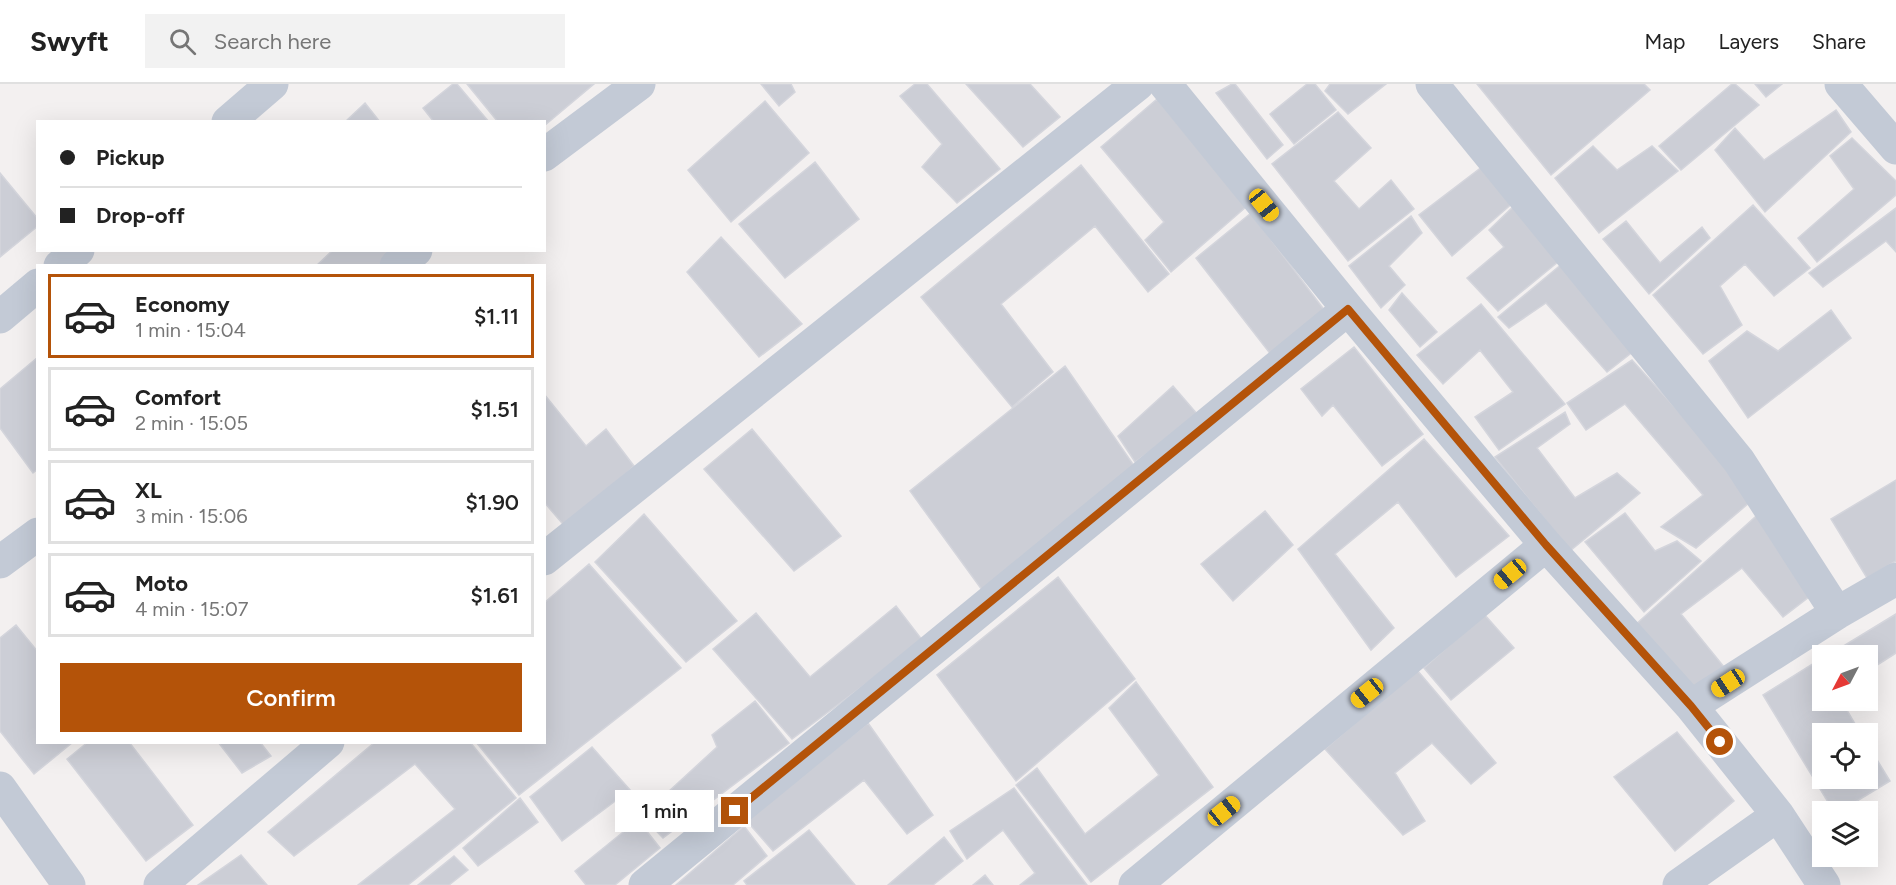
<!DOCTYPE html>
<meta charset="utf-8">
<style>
body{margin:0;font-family:Figtree,sans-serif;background:#f2f2f2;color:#222;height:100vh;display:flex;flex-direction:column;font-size:22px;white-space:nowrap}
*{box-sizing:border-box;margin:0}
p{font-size:20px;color:#767676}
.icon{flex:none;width:33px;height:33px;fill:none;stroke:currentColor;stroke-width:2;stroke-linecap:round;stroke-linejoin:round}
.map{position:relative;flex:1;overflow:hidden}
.panel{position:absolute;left:36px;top:180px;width:510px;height:480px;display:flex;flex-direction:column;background:#fff;border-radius:0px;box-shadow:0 6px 24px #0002}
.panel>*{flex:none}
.top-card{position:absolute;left:36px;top:36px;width:510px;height:132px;border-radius:0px;box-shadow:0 6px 24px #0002;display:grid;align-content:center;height:132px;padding:0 24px;background:#fff}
.needle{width:39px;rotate:229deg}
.buttons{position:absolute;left:1812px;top:561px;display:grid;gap:12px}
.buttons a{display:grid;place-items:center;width:66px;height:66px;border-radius:0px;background:#fff;box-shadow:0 6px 24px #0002;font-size:30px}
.end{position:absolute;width:27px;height:27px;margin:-14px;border:8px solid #b45309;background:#fff;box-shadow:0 0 0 3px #fff}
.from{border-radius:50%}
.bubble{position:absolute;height:42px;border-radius:0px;background:#fff;box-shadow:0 6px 24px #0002;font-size:20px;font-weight:600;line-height:42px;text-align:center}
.car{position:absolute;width:18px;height:36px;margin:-18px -9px;border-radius:8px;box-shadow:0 0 4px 2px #0007;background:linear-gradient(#f5c518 24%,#345 0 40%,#f5c518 0 76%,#345 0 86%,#f5c518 0)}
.top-card b{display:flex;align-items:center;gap:21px;height:57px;font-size:22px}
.top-card b+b{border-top:2px solid #e0e0e0}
.top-card i{width:15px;height:15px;background:#222}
ul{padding:10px 0 0;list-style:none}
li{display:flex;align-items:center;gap:18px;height:84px;margin:0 12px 9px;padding:0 12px;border:3px solid #e0e0e0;border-radius:0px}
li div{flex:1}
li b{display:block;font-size:22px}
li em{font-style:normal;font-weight:600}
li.selected{border-color:#b45309}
li>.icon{width:54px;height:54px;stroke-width:1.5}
.cta{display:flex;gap:12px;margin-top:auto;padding:12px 24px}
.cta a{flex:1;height:69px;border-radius:0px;background:#b45309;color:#fff;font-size:24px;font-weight:600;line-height:69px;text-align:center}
header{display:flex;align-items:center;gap:36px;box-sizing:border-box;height:84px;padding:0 30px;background:#fff;border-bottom:2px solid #e0e0e0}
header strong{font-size:28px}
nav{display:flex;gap:33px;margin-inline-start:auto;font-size:21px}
.search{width:420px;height:54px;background:#f2f2f2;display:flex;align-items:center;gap:15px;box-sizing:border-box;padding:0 21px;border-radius:0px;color:#767676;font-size:22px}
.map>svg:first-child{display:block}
</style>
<header>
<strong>Swyft</strong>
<div class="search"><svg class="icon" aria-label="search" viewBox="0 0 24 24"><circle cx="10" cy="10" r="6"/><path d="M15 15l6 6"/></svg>Search here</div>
<nav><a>Map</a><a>Layers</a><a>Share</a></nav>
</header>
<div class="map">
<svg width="1896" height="801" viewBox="0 0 1896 801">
<rect width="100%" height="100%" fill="#f3f0f0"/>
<!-- building -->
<path fill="#ccced6" stroke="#d4d5dc" stroke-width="1.5" d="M453,0H457L489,38H434L423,24Z
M467,0H594L544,42V38H498Z
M761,0H791L795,8L779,22Z
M915,0H927L1000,85L957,119L922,83L942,60L900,12Z
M966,0H1030L1060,33L1023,63Z
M1232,0H1235L1283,61L1267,75L1216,9Z
M1307,0H1315L1336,26L1294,60L1270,30Z
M1330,0H1386L1348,30L1325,7Z
M1477,0H1644L1650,6L1551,91Z
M1732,0H1735L1759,21L1681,86L1659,62Z
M1755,0H1782L1766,13Z
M1157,15L1246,123L1171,188L1145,156L1164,138L1101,63Z
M765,17L809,69L731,138L688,86Z
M365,19L380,38H345Z
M1836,26L1851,48L1765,128L1715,66L1735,44L1764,76Z
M1338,28L1371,64L1334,97L1359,125L1391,96L1414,125L1348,177L1272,80Z
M1852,54L1896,97V111L1817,178L1798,154L1854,105L1830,72Z
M1593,62L1617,86L1652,62L1678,87L1599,149L1555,94Z
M815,78L859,135L785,194L739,140Z
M1487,79L1514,118L1452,172L1419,131Z
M1081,81L1169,190L1148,208L1095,142L1001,220L1053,288L1012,323L921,213Z
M0,89L38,135V142L0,173Z
M1515,121L1558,178L1498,227L1467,194L1504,163L1489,146Z
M1753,121L1810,184L1774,212L1745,180L1720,202L1742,241L1703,270L1653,211Z
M1896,124V168L1886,157L1823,203L1809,189Z
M1251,129L1325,227L1272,272L1196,174Z
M1411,132L1422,149L1389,182L1405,201L1381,224L1349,182Z
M1626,137L1660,179L1702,143L1710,154L1649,210L1603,155Z
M721,153L802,240L759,273L687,188Z
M333,166H395L378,182H316Z
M1563,179L1634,267L1607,288L1546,219L1509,244L1498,233Z
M1402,209L1437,248L1420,263L1389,226Z
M1481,220L1565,320L1499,366L1475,333L1513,308L1480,266L1443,300L1417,271Z
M1831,226L1851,254L1748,334L1709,277L1747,247L1778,267Z
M1354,263L1423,350L1382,382L1333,321L1322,332L1301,305Z
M38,273V385L33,389L0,344V305Z
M1632,276L1756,413L1696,464L1661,443L1703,411L1625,320L1586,346L1567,319Z
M1065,282L1135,383L982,506L910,407Z
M1173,302L1199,332L1135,378L1118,352Z
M544,310L586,362L606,345L634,382L567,445L544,418Z
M1565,328L1570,340L1537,364L1575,414L1617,389L1640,409L1570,467L1495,373Z
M752,345L841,452L794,487L704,385Z
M1424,355L1509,452L1456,493L1398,418L1335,470L1394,544L1371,566L1298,465Z
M1896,396V477L1867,494L1831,435Z
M1764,425L1818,506L1783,533L1742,484L1681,530L1724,583L1695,609L1634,542Z
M1265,427L1293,461L1233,517L1201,480Z
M1625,429L1655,467L1677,457L1701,477L1644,528L1585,458Z
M644,430L737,537L686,578L595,478Z
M589,480L681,584L519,711L476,658H544V519Z
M1058,493L1135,595L1016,697L937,591Z
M896,522L923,557L792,655L713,565L756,529L810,593Z
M1484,530L1514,564L1451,616L1424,584Z
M1896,530V569L1868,587V572H1827Z
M16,541L38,568V658H73L34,690L0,647V554Z
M1822,574V616H1841L1861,650H1822V694H1868V661L1890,697L1839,728H1834L1763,611Z
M1417,586L1496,679L1471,700L1432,659L1395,689L1425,737L1403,751L1325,665Z
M1136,598L1213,703L1091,798L1016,701L1037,684L1085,750L1159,691L1109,624Z
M755,617L789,659L663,754L642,732L717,663L712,651Z
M868,639L933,731L907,750L864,696L773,767L746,736Z
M1677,648L1734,717L1675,767L1614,693Z
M88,658H129L193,741L146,777L67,675Z
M218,658H260L271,672L242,689Z
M375,658H470L516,714L408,801H358L455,725L415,680L294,772L268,748Z
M592,663L630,706L562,757L530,713Z
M1014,704L1087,801H1020L1035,789L1003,746L967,775L950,747Z
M520,714L538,738L478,782L463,764Z
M638,736L660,764L615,801H586L575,787Z
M744,742L767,772L733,801H676Z
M809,746L855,801H747L744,797Z
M944,753L963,777L933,801H888Z
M241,771L267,801H198Z
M454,772L468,786L449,801H418Z
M985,791L993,801H973Z"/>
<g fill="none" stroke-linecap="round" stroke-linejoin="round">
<!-- minor -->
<path stroke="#c3cad6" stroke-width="33" d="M1165,0L1348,225L1546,461L1691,622L1778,731L1824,801
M1432,0L1739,377L1837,529
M1841,0L1896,64
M228,38L272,0
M544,71L639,0
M60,182L78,166
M396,182L416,166
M0,233L38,201
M544,475L1138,0
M0,478L38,450
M1691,622L1837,529L1896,495
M0,704L69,801
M160,801L328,658
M645,801L1348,225
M1135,801L1546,461
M1679,801L1778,731"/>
</g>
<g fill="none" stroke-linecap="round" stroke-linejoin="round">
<!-- route -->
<path stroke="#b45309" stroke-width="8" d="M735,727L1348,225L1546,461L1691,622L1720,658"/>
</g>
</svg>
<div class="buttons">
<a><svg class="needle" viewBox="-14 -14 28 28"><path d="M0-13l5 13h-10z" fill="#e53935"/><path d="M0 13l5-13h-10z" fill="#767676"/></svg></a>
<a><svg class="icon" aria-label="locate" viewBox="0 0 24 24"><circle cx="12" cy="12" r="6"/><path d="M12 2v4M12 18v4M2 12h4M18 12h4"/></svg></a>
<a><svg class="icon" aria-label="layers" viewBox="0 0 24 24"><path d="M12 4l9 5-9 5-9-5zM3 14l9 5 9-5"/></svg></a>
</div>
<i class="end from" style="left:1720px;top:658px"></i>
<i class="end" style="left:735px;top:727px"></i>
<div class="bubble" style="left:615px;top:706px;width:99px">1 min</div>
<i class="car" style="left:1264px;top:121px;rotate:141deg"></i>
<i class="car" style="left:1510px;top:490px;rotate:230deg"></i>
<i class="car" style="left:1728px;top:599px;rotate:237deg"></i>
<i class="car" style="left:1367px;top:609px;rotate:231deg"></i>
<i class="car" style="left:1224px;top:727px;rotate:51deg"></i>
<div class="top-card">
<b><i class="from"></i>Pickup</b>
<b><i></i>Drop-off</b>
</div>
<section class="panel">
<ul>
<li class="selected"><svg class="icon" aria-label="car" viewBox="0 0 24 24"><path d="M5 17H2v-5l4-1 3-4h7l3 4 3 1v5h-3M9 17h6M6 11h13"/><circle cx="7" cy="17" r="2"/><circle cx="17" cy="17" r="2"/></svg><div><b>Economy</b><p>1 min · 15:04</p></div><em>$1.11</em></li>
<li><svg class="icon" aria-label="car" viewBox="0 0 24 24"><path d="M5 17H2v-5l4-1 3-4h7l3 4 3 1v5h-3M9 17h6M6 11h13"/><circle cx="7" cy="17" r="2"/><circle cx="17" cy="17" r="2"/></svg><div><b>Comfort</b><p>2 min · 15:05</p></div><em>$1.51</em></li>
<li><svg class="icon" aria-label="car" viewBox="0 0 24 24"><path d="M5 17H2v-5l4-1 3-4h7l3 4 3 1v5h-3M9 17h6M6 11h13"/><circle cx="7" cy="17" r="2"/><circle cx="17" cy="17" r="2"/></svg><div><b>XL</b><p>3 min · 15:06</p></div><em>$1.90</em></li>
<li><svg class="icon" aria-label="car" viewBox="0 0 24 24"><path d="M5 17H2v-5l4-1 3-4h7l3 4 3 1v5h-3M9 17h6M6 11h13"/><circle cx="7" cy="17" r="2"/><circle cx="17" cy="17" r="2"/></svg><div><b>Moto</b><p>4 min · 15:07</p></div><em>$1.61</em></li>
</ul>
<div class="cta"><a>Confirm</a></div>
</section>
</div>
